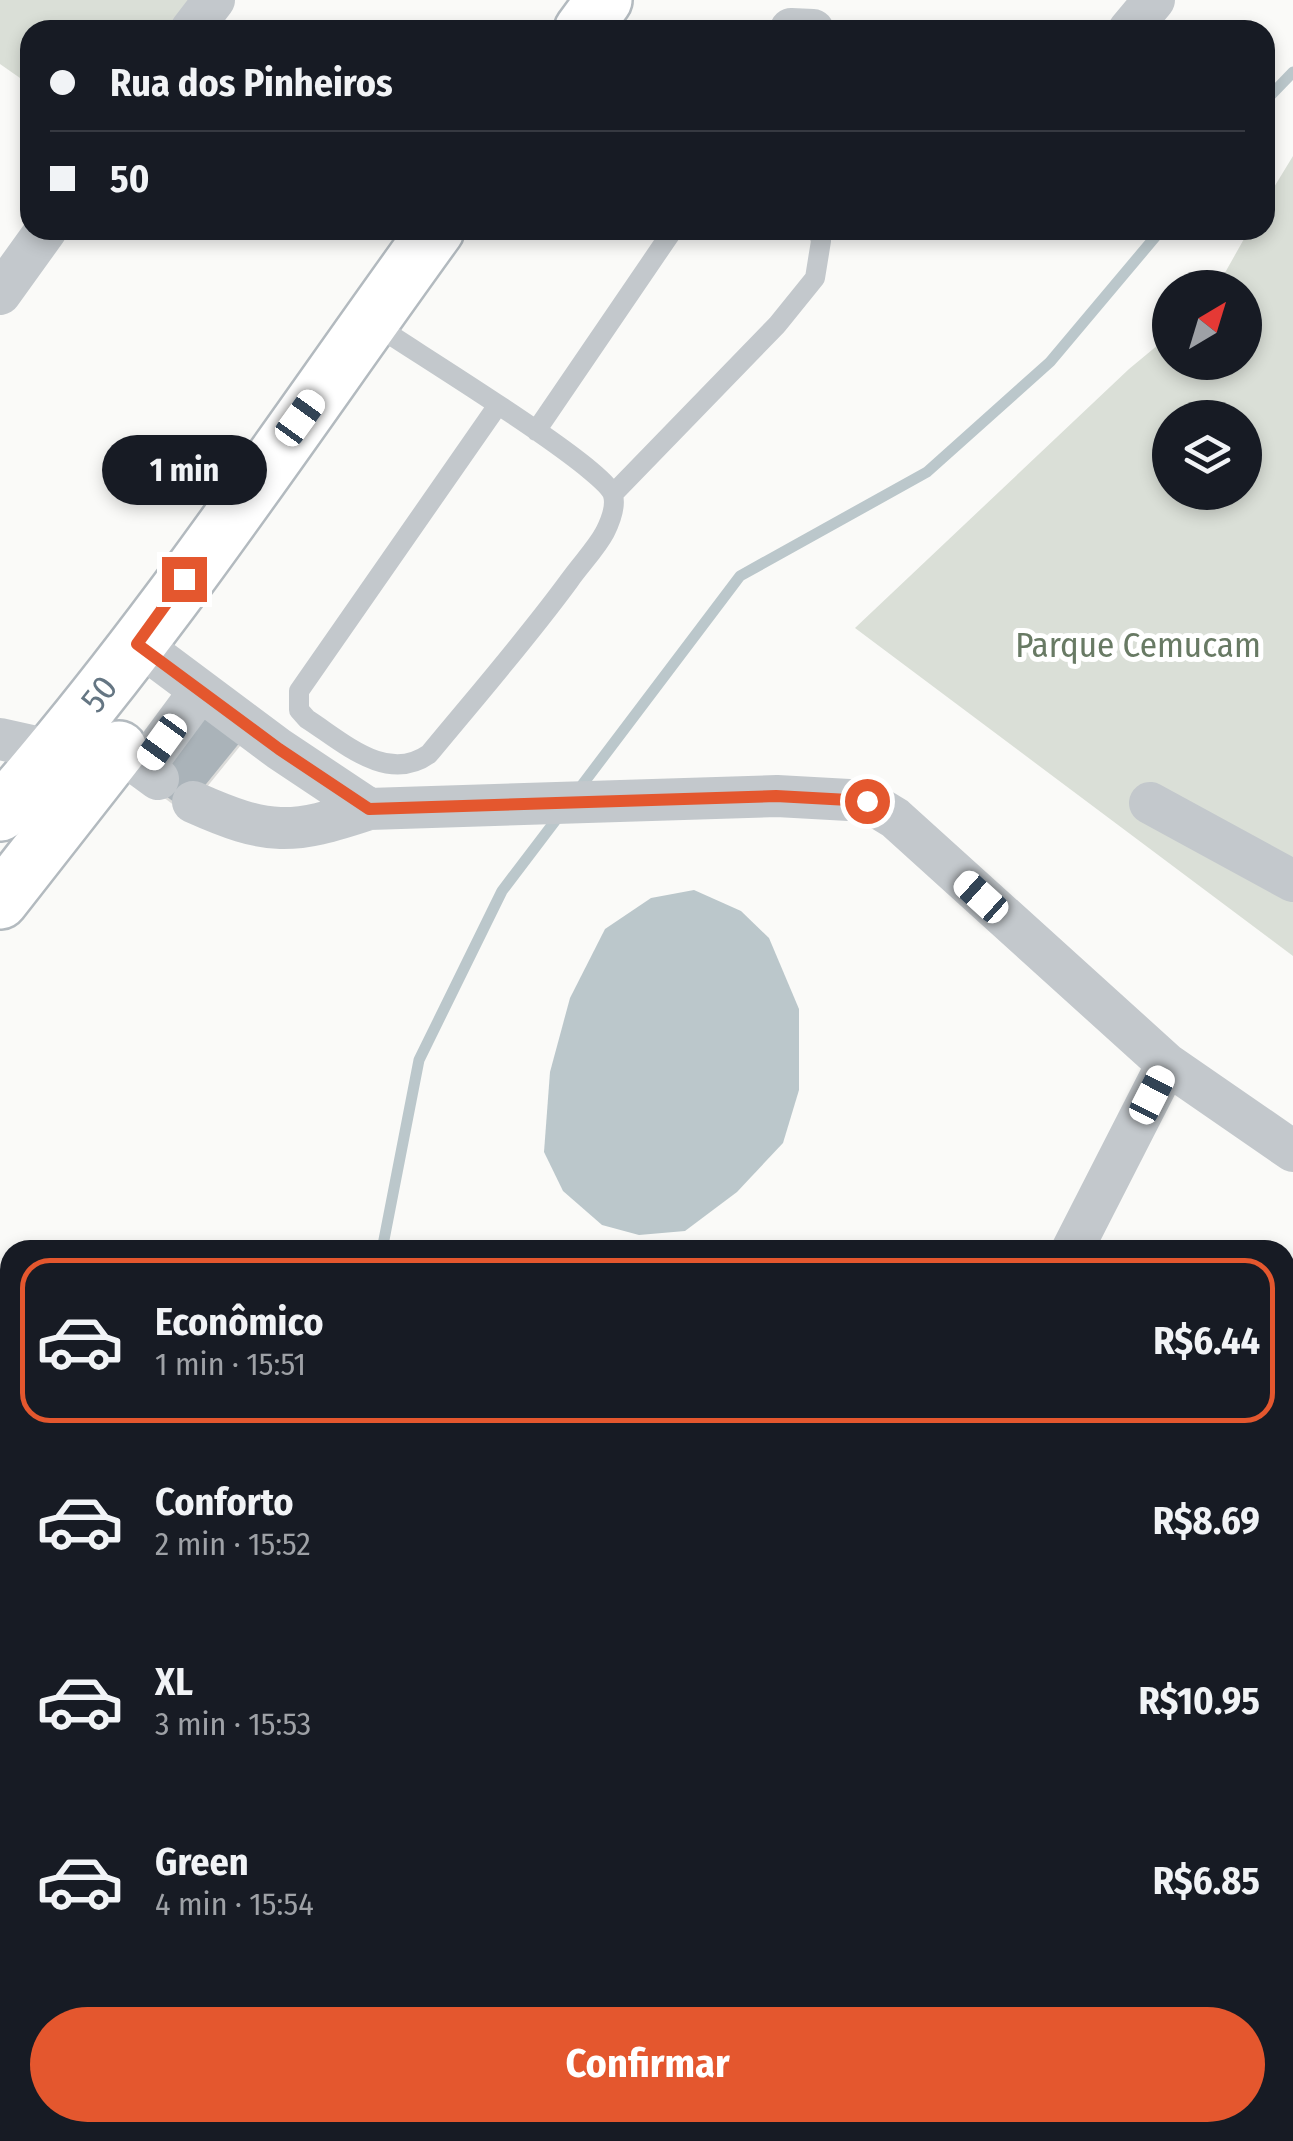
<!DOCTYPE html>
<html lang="pt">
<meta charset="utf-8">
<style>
body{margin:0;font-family:"Fira Sans Condensed",sans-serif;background:#242831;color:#f1f3f6;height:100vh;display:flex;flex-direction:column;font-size:38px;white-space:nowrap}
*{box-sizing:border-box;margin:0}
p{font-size:32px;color:#9ea1a6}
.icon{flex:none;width:55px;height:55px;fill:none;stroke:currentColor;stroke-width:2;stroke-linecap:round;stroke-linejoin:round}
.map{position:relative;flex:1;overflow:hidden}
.side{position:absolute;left:0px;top:1240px;width:1295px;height:902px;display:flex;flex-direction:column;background:#171b24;border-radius:30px 30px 0 0;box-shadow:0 5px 15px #0003}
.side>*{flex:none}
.banner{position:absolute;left:20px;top:20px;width:1255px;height:220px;border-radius:30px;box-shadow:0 5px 15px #0003;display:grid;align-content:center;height:220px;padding:0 30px;background:#171b24}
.needle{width:65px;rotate:38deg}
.controls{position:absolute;left:1152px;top:270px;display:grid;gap:20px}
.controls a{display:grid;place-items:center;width:110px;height:110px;border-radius:50%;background:#171b24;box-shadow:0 5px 15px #0003;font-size:50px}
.end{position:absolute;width:45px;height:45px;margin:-22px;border:12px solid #e4572e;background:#fff;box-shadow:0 0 0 5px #fff}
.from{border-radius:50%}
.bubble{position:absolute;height:70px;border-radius:35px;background:#171b24;box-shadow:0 5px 15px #0003;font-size:32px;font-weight:700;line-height:70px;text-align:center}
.car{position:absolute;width:30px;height:60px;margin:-30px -15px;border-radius:12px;box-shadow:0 0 8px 2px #0007;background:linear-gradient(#fff 24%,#345 0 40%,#fff 0 76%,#345 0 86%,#fff 0)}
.banner b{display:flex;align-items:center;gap:35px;height:95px;font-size:38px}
.banner b+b{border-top:2px solid #363941}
.banner i{width:25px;height:25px;background:#f1f3f6}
ul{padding:18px 0 0;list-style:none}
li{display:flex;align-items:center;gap:30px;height:165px;margin:0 20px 15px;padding:0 10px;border:5px solid transparent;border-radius:30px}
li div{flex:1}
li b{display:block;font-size:38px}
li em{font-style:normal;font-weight:700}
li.current{border-color:#e4572e}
li>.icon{width:90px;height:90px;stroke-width:1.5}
.primary-button{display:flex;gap:20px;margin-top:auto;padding:20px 30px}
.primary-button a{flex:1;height:115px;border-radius:60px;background:#e4572e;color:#fff;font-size:40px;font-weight:700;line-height:115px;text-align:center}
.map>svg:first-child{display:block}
</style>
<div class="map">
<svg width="1293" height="2141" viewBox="0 0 1293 2141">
<rect width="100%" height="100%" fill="#fafaf8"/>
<!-- built -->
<path fill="#e8e9e9" d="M0,1657L10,1668V2132H445L453,2141H0Z"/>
<!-- green -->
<path fill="#dadfd7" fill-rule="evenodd" d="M0,0H201L169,30H30V85L0,64Z
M1293,156V956L855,628L1129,369L1170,335V362H1245V288L1217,287L1249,230H1265V202ZM1170,418H1245V492H1170Z"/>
<!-- water -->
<path fill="#bbc7cb" d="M694,890L741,911L769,938L799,1009V1090L783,1143L737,1192L685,1231L639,1235L602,1225L563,1191L544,1152L550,1072L570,998L605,929L651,898Z"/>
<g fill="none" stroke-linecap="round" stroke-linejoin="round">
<!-- stream -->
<path stroke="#bbc7cb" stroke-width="11" d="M1265,101L1293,72
M576,793L740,576L927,472L1050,362L1161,230
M382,1250L419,1060L502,891L562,812"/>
</g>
<!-- building -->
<path fill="#aab3b9" stroke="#dcdcda" stroke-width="2.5" d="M207,713L245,738L185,812L152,787Z"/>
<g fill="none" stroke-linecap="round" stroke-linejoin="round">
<!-- secondary casing -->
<g stroke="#b3babf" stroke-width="60">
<g id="secondary">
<path d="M582,30L604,0"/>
<path id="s1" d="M0,813C160,631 294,426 436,230"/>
<path d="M0,901L119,749"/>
</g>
</g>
<!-- lane -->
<path stroke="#c3c8cc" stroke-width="20" d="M371,322C408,348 605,467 613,495C616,506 610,522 605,532C596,549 580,565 569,581C525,641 476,697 429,754C387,784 343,742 307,719L299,710V691L498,405
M536,431L673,230
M613,494L777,325L815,278L821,241L818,230"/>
<!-- street -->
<path stroke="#c3c8cc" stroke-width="42" d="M791,29L813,30
M191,30L214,0
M1129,30L1154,0
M0,294L46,230
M137,643L279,749L369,809
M94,732L158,779
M0,739L54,751
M143,768L200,691
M193,802C269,836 291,835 369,809L777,796L867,801L895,818L1167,1064L1293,1151
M1150,803L1293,881
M1072,1250L1167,1064
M0,1592L10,1602
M1285,1882L1293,1888
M499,2132L507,2141"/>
<!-- secondary -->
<use href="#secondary" stroke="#fff" stroke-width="55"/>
</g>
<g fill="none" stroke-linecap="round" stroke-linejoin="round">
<!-- route -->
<path stroke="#e4572e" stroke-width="12" d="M184,579L137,644L279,749L369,809L776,796L867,801"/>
</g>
<g text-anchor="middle" stroke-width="10" stroke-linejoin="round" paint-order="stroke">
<!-- park labels -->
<g font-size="35" fill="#687a64" stroke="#fff">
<text x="1138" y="657">Parque Cemucam</text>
</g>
<!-- street labels -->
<g font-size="35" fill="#657683" stroke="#fff">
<text dy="12" stroke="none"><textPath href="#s1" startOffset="155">50</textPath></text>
</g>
</g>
</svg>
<div class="controls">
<a><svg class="needle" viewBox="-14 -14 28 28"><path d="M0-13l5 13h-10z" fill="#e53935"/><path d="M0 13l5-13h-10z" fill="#9ea1a6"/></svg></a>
<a><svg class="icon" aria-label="layers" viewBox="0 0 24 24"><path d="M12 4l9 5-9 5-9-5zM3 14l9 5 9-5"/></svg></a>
</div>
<i class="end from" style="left:867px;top:801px"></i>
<i class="end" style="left:184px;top:579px"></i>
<div class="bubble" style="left:102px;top:435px;width:165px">1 min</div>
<i class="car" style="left:300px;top:418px;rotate:36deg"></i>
<i class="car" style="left:162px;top:742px;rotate:216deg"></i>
<i class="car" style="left:981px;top:897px;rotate:312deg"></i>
<i class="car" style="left:1152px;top:1095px;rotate:27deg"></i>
<div class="banner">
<b><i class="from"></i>Rua dos Pinheiros</b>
<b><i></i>50</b>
</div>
<section class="side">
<ul>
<li class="current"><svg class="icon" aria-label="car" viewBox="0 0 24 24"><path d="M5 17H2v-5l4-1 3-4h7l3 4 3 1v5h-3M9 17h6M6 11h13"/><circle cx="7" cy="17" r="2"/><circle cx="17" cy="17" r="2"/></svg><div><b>Econômico</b><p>1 min · 15:51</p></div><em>R$6.44</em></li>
<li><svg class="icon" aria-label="car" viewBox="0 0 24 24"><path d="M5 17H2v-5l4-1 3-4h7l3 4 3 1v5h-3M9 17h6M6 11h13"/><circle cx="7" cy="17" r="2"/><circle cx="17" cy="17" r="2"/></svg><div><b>Conforto</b><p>2 min · 15:52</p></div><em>R$8.69</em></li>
<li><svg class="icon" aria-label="car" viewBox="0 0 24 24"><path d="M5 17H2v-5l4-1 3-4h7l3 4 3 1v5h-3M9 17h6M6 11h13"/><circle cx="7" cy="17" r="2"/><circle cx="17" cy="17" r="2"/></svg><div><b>XL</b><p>3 min · 15:53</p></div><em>R$10.95</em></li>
<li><svg class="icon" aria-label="car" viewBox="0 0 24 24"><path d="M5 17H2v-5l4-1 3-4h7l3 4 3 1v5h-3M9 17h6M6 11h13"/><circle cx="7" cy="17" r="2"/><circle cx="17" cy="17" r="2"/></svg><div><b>Green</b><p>4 min · 15:54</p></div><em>R$6.85</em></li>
</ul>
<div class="primary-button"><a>Confirmar</a></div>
</section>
</div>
